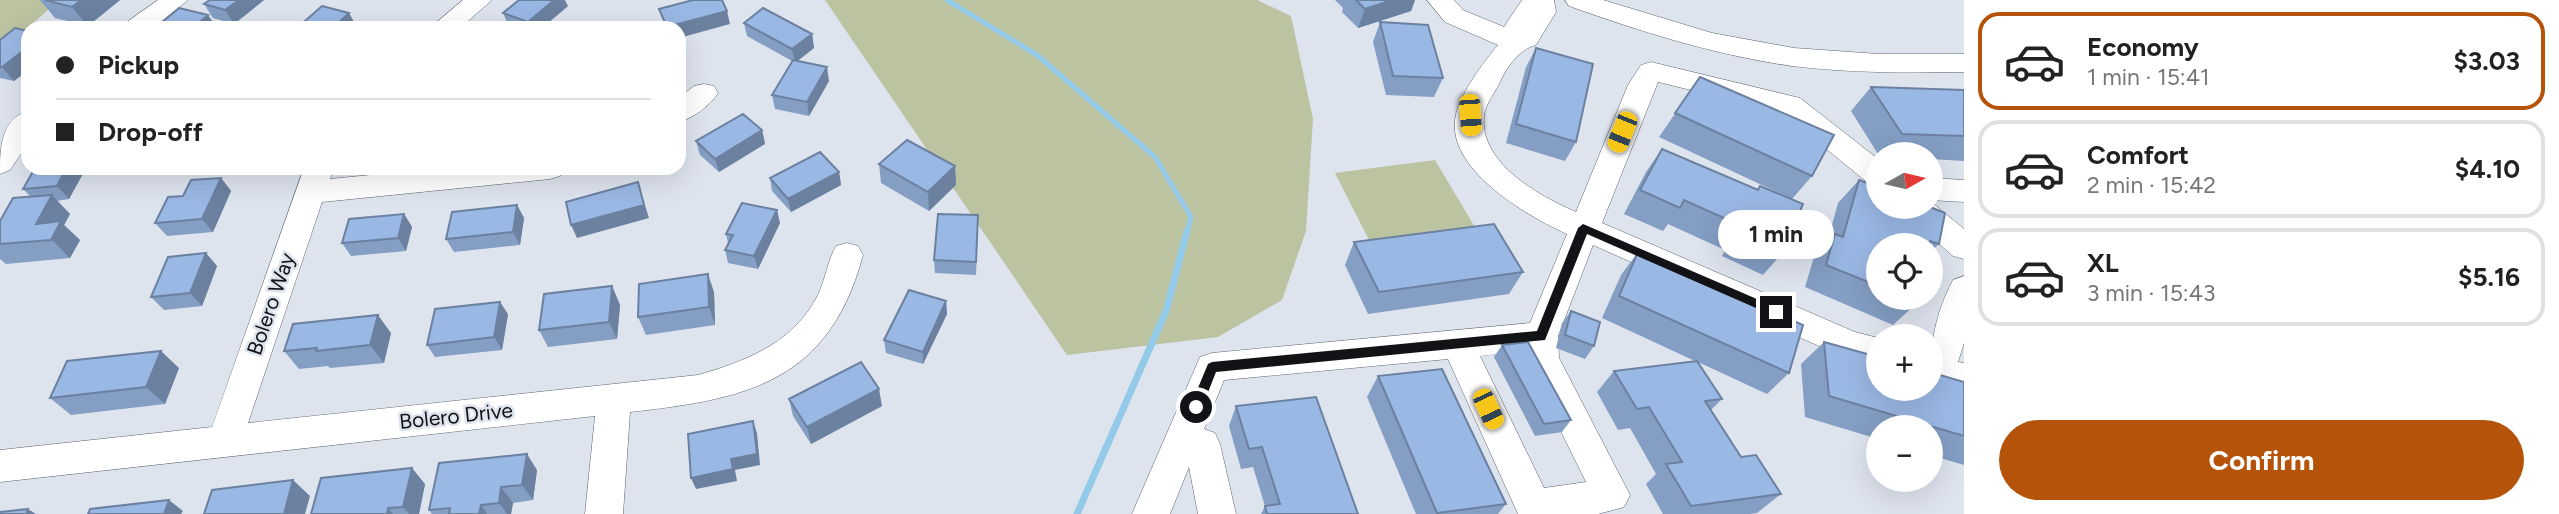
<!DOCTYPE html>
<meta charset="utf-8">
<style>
body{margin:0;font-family:Figtree,sans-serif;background:#f2f2f2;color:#222;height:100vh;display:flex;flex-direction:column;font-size:26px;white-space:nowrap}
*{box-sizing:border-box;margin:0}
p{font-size:23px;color:#767676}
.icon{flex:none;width:38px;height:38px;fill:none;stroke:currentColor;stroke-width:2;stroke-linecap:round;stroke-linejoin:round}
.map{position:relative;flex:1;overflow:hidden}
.sheet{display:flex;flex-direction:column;background:#fff;width:595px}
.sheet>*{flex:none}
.hud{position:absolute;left:21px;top:21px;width:665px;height:154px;border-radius:21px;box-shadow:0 7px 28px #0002;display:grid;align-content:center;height:154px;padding:0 35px;background:#fff}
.needle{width:46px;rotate:82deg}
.fabs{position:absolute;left:1866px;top:142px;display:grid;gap:14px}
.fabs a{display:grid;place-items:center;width:77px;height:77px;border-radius:50%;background:#fff;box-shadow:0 7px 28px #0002;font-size:35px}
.end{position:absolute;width:32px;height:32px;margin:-16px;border:9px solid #111316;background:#fff;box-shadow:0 0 0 4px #fff}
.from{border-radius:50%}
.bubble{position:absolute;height:49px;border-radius:24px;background:#fff;box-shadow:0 7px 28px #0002;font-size:23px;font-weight:700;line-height:49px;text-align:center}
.car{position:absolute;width:21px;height:42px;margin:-21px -10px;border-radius:9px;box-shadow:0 0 5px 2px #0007;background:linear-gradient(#f5c518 24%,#345 0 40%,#f5c518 0 76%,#345 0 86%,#f5c518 0)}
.hud b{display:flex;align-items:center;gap:24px;height:66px;font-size:26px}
.hud b+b{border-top:2px solid #e0e0e0}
.hud i{width:18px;height:18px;background:#222}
ul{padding:12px 0 0;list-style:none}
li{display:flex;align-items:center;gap:21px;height:98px;margin:0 14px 10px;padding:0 21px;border:4px solid #e0e0e0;border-radius:21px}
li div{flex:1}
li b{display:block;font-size:26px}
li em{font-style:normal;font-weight:700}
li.on{border-color:#b45309}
li>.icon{width:63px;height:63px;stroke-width:1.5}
.action{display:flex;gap:14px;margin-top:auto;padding:14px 35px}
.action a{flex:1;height:80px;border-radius:42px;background:#b45309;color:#fff;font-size:28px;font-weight:700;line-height:80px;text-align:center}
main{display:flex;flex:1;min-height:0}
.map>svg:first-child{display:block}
</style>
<main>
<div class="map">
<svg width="1964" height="514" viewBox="0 0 1964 514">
<rect width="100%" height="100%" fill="#dee4ee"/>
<!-- green -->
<path fill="#bbc3a1" d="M0,0H59L0,53Z
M825,0H1257L1291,16L1313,119L1306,231L1282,300L1218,337L1067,355Z
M1435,160L1479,234L1373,248L1335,173Z"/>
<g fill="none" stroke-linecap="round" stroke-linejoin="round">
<!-- stream-far1 -->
<path stroke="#94cae9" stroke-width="5" d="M947,0L1037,55L1155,157L1191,217L1187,233"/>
<!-- stream -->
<path stroke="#94cae9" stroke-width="7" d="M1077,514L1166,311L1187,231"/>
<!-- minor casing -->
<g stroke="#5e646c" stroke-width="1">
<path id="minor" d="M158,0H188L153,28H123L127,22Z
M463,0H492L460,28H430Z
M1427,0H1454L1463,10L1504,27L1522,0H1554L1556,12L1536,45C1520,49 1507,66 1500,82C1495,92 1485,105 1484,116C1479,163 1539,196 1576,212L1628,85L1641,65L1651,62L1800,98L1878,159V186L1868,183L1781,112L1658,82L1602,223L1855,332L1878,338V366L1837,354L1593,245L1558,336L1559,358L1630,495L1624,507L1598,514H1518L1448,359L1224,380L1204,429L1215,433L1220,444L1236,514H1198L1189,467L1170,514H1132L1200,357L1212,353L1530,323L1567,234C1527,216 1443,168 1456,114C1462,91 1483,63 1498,45L1445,22ZM1525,351V359L1586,482L1544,488L1480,356Z
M1565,0H1603L1712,33L1794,48L1879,54H1964V72C1907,73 1849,73 1792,66C1715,55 1642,32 1569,6Z
M704,84L714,86L718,93C710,106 693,118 679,122V98L694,86Z
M28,111V143L10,170L0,174C0,150 0,119 28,111Z
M304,168H334L330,179L441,168H565L560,176L550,179L322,202L248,423L698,375C743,362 789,345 814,302C825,285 826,264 836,246L847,243L858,246L863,255C829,382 748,399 630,412L623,514H585L595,416L0,482V450L212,427Z
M1930,178L1964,180V202L1930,200Z
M1930,201L1964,229V259L1953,256L1905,214L1901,206H1930Z
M1964,276V343L1958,362L1964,363V393L1930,382C1930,345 1935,314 1953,280Z"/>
</g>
<!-- minor -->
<use href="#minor" fill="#fff" fill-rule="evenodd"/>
</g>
<!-- wall -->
<path fill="#849ec4" d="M40,0H120L88,26L55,18Z
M264,0L234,24L213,18L204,4Z
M1335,0H1415L1411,11L1358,28L1342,12L1343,8Z
M568,6L542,28H512L509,27L503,13Z
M1380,22L1443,78L1434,97L1386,95L1373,42Z
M744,23L812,34L814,48L797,61L829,81L809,116L775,109L772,95L792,61L747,36Z
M28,31V70L14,81L0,78V40Z
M1536,48L1576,142L1565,161L1506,143L1526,67Z
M1700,77L1812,176L1792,199L1659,137Z
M1871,87L1964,90V161L1930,159V154H1878L1851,111Z
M762,130L765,144L719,172L700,155L696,141Z
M1662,149L1757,189L1760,186L1783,252L1763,275L1722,256L1725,250L1668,224L1663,231L1624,214L1646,172Z
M879,164L955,166L956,185L929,211L881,183Z
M86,168L69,199L57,201L70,214L64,225L80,240L70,258L6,264L0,259V221L31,197L23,189Z
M188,168H256L254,172L193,175Z
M839,172L841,185L791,212L772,191L770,178Z
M221,178L231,191L213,232L167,236L155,223L183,196Z
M1859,180L1939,244L1930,252V245H1878V298H1919L1918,302L1893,325L1805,287L1814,257L1827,243L1838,203Z
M517,205L524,218L520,245L454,252L446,239Z
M404,214L412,227L406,251L351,256L342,243Z
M780,223L758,269L728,263L725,250L728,243L726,234Z
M978,228L976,275L935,273L934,260Z
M1354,242L1523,272L1509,294L1368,314L1345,265Z
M1638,252L1789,373L1767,394L1698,362L1722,399L1711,410L1741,457L1781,494L1757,513L1750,514H1663L1646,484L1656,474L1630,428L1618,430L1597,392L1614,371L1695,361L1602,318L1621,275Z
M206,253L217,266L202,306L164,310L151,297Z
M612,286L620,305L617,339L548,347L539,330Z
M714,292L715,325L646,335L638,317Z
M946,301L947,314L923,364L886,353L884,340Z
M1571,311L1594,346L1585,359L1556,348L1562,323Z
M508,314L502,350L435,357L427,345Z
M391,333L384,363L330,368L328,366L299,369L284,351Z
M1824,342L1964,382V465L1930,455V427H1878V439L1805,417L1801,364Z
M1502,345L1571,420L1562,432L1535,436L1494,357Z
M179,368L165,404L71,415L50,398Z
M1378,376L1506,504L1498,514H1416L1367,397Z
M789,399L882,406L811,444L793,416Z
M1236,406L1358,514H1261L1265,506L1253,467L1241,469L1229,426Z
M537,470L533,500L513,503L511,514H432L429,510Z
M425,484L419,514H311Z"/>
<!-- shaded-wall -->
<path fill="#6c81a0" d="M81,0H120L88,26L72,7Z
M239,0H264L234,24L225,10Z
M554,0H565L568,6L542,28H530L528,22Z
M1392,0H1415L1411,11L1358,28L1365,9Z
M727,11L730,24L679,38V28H667V27Z
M349,13L357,27L355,28H333Z
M208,15L217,28H193Z
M812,34L814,48L795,63L792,49Z
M28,47V70L14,81L2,67Z
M827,67L829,81L809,116L807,102Z
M762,130L765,144L719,172L715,159Z
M955,166L956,185L929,211L928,192Z
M66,168H86L69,199L57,186Z
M839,172L841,185L791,212L788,199Z
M221,178L231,191L213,232L202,219Z
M638,182L649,218L577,238L571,225Z
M52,195L70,214L64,225L80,240L70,258L36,224Z
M517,205L524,218L520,245L513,232Z
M777,210L780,223L758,269L754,256Z
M404,214L412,227L406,251L398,238Z
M206,253L217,266L202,306L190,293Z
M708,274L714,292L715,325L709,307Z
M612,286L620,305L617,339L609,322Z
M946,301L947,314L923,364V352Z
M500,302L508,314L502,350L494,337Z
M378,315L391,333L384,363L370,345Z
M161,351L179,368L165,404L146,387Z
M879,389L882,406L811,444L807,427Z
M753,421L757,433L760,465L735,470L737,481L696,489L691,478Z
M527,454L537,470L533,500L522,485Z
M412,468L425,484L419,514H409L403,507Z
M293,480L310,496L305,514H284Z
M501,487L513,503L511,514H507L499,503Z
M169,500L183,511L181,514H164Z
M481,505L487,514H479Z
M388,508L393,514H387Z
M28,509L36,514H26Z"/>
<!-- building -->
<path fill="#9ab8e4" stroke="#6c81a0" stroke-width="2" d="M45,0H81L72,7Z
M210,0H239L225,10L204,4Z
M519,0H554L528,22L503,13Z
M693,0H722L727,11L667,27L659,9Z
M1356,0H1392L1365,9Z
M322,6L349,13L333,28H297Z
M179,8L208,15L193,28H155Z
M763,8L812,34L792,49L744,23Z
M1380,22L1428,25L1443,78L1393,76Z
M15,28L28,31V47L2,67H0V40Z
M1536,48L1593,64L1576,142L1516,124Z
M793,60L827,67L807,102L772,95Z
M1700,77L1834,135L1812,176L1675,113Z
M1871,87L1964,90V136L1902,134Z
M743,114L762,130L715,159L696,141Z
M907,140L955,166L928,192L879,164Z
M1662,149L1758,190L1760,186L1803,204L1783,252L1741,234L1744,227L1684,200L1680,208L1640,190Z
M820,152L839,172L788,199L770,178Z
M35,168H66L57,186L23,189Z
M221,178L202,219L155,223L168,197L183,196L191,180Z
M1859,180L1878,187V206H1928L1945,213L1939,244L1930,241L1929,245H1878V286L1826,265L1835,234L1843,237Z
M638,182L644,205L571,225L566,202Z
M52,195L36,224L61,221L51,240L0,244V221L13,198Z
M742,203L777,210L754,256L725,250L733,235L726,234Z
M517,205L513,232L446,239L452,212Z
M404,214L398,238L342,243L349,219Z
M938,214L978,215L976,262L934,260Z
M1494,224L1523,272L1379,292L1354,242Z
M1638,252L1803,325L1789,373L1619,296Z
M206,253L190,293L151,297L168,257Z
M708,274L709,307L638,317L639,284Z
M612,286L609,322L539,330L544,294Z
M909,290L946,301L923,352L884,340Z
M1906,298H1919L1918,302Z
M500,302L494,337L427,345L435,309Z
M1571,311L1600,322L1594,346L1565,335Z
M378,315L370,345L316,351L317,348L284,351L293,324Z
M1528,342L1571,420L1544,424L1502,345Z
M1824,342L1878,357V388H1930V372L1964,382V436L1829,396Z
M161,351L146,387L50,398L67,361Z
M1697,361L1722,399L1705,401L1741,457L1756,455L1781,494L1691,506L1666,464L1682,462L1649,407L1637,409L1614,371Z
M861,362L879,389L807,427L789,399Z
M1442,369L1506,504L1437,513L1378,376Z
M1316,397L1358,514H1267L1265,506L1280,504L1262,447L1249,449L1236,406Z
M753,421L757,454L731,459L733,469L691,478L688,434Z
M527,454L522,485L501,487L499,503L481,505L479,514H449L450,508L429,510L439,463Z
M412,468L403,507L388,508L387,514H311L321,478Z
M293,480L284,514H204L212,490Z
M169,500L164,514H88L90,509Z
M28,509L26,514H0V512Z"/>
<!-- route -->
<path fill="#111316" d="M1583,224L1780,309L1782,312L1780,315H1772L1587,234L1545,340L1216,372L1201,410L1196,412L1190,407L1208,364L1212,362L1537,331L1578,228Z"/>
<g text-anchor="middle" stroke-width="5" stroke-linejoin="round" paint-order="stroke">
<!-- street labels -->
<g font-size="21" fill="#111316" stroke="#dee4ee">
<text transform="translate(271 304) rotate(-71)" y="7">Bolero Way</text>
<text transform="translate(456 416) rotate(-6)" y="7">Bolero Drive</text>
</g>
</g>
</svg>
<div class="fabs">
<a><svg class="needle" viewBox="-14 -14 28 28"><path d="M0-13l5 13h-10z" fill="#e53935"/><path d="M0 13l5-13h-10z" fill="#767676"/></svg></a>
<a><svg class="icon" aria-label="locate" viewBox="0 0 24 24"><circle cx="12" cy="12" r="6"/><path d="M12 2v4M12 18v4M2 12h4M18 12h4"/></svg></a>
<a>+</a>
<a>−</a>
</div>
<i class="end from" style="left:1196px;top:407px"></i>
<i class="end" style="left:1776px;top:312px"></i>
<div class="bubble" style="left:1718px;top:210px;width:116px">1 min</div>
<i class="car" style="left:1470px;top:115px;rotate:176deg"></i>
<i class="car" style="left:1622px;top:132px;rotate:202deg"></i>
<i class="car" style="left:1488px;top:409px;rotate:155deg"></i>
<div class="hud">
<b><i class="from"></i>Pickup</b>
<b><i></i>Drop-off</b>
</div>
</div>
<section class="sheet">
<ul>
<li class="on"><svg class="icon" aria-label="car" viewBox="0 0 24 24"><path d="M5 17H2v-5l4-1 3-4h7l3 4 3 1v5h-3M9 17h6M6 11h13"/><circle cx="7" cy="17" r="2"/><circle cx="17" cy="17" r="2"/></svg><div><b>Economy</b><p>1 min · 15:41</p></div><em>$3.03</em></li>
<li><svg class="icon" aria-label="car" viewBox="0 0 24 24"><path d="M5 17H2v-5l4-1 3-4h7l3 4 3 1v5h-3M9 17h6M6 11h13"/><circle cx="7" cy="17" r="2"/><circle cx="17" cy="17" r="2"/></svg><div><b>Comfort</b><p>2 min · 15:42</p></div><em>$4.10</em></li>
<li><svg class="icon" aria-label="car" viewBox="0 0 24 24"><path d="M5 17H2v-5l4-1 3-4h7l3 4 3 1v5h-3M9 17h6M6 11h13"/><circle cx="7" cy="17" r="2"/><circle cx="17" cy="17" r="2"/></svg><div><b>XL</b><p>3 min · 15:43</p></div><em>$5.16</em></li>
</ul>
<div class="action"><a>Confirm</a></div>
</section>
</main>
